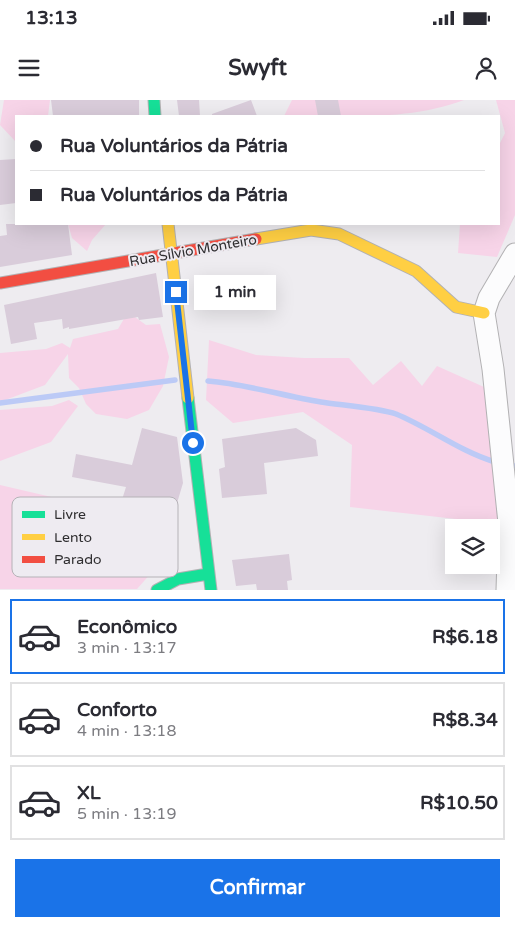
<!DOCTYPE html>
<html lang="pt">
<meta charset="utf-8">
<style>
body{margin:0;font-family:"Varela Round",sans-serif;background:#f7f7f7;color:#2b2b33;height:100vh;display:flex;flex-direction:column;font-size:19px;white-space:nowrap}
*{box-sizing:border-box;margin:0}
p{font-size:16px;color:#7c7c81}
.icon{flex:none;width:28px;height:28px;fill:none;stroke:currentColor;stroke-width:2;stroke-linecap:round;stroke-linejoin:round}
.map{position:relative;height:490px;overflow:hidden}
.drawer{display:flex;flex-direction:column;background:#fff;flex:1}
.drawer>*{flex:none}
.guide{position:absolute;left:15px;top:15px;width:485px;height:110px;border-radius:0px;box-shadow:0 5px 20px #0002;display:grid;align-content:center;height:110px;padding:0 15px;background:#fff}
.buttons{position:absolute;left:445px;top:419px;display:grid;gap:10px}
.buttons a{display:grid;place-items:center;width:55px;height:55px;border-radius:0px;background:#fff;box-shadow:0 5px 20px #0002;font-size:25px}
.end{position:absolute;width:22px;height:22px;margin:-11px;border:6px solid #1a73e8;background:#fff;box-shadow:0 0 0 2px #fff}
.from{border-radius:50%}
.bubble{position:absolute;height:35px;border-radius:0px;background:#fff;box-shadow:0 5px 20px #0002;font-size:16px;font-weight:700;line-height:35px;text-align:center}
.guide b{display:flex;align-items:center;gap:18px;height:48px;font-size:19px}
.guide b+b{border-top:1px solid #e1e1e2}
.guide i{width:12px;height:12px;background:#2b2b33}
ul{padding:9px 0 0;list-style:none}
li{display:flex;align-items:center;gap:15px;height:75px;margin:0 10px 8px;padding:0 5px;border:2px solid #e1e1e2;border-radius:0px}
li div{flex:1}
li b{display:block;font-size:19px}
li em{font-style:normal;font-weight:700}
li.selected{border-color:#1a73e8}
li>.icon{width:45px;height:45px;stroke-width:1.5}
.primary-button{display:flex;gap:10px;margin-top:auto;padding:10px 15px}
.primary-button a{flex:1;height:58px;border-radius:0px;background:#1a73e8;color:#fff;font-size:20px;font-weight:700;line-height:58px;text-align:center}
.status{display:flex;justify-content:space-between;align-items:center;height:35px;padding:0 25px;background:#fff;direction:ltr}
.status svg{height:14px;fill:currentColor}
header{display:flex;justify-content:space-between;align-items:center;height:65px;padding:0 15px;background:#fff;font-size:22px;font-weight:700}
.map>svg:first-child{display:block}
</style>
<div class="status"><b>13:13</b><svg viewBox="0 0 49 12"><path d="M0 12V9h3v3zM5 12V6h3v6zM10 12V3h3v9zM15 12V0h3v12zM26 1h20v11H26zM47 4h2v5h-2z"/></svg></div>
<header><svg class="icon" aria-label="menu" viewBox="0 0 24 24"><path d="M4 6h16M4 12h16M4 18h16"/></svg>Swyft<svg class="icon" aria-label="person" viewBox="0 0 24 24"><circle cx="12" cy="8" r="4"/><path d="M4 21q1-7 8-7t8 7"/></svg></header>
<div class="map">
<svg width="515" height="490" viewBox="0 0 515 490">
<rect width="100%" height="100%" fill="#eeecf0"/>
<!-- green -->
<path fill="#f7d4e8" d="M4,0H50L48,16H16V42L0,25Z
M292,0H464C409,21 342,16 284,16Z
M496,0H515V115L497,157L458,153L460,124H499V45L505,33Z
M68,124H106L92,140L87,151L72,138Z
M128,212L146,225L160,224L169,257L163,286L149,310L127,319L96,314L86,304L79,288L69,278L68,254L45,285L0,302V253L46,249L62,243L70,248L73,239L118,229Z
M209,240L256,255L304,258H349L373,285L401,261L422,286L437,266L484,287L500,424L350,407L352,345L303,312L233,323L206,300Z
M69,300L78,306L51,342L0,361V310L52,306Z
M0,385L172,425L160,463L137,489H0Z"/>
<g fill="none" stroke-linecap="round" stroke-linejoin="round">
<!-- stream -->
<path stroke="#bccaf6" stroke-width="5.5" d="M208,281C246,284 283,296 321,302C340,305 379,308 396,314C430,328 459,351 495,362
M0,303L175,280
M514,366H515"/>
</g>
<!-- building -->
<path fill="#d9ccda" d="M51,0H139V16H53Z
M177,0H199L200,16H179Z
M251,0L257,16H212V14Z
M315,0H338L341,16H318Z
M16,59V103L0,105V60Z
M6,124H68L72,155L0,167V136L7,135Z
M156,173L163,217L139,220L138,217L69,229V227L63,229L62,219L34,223L37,239L11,244L4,205Z
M142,328L177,337L183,383L172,420L120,406L126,387L72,377L76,354L132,365Z
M296,328L316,340L318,356L264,363L267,394L222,398L219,369L225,367L222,339Z
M289,454L292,480L287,481L288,490H257L256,484L236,486L232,460Z"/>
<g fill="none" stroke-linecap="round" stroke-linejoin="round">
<!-- street casing -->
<g stroke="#b2b1b3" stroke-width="23">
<path id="street" d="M507,490L509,423L493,269L484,213L489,198L515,154"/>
</g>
<!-- fast casing -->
<g stroke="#b2b1b3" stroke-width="13">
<path id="fast" d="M154,0L155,16
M188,298L211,490
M157,490L178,479L208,474"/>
</g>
<!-- slow casing -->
<g stroke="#b2b1b3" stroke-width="13">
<path id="slow" d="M168,124L188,298
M256,139L311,130L339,134L416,171L456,207L484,213"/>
</g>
<!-- jam casing -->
<g stroke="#b2b1b3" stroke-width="13">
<path id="jam" d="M0,183L256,139"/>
</g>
<!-- street -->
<use href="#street" stroke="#fcfcfd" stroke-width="21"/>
<!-- fast -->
<use href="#fast" stroke="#16e098" stroke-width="11"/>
<!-- slow -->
<use href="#slow" stroke="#ffcf43" stroke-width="11"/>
<!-- jam -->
<use href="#jam" stroke="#f24e42" stroke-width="11"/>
</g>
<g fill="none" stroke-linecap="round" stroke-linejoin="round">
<!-- route -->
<path stroke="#1a73e8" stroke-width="6" d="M176,192L193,343"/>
</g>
<g text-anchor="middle" stroke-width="4" stroke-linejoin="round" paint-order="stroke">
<!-- street labels -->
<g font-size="14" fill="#2f2e30" stroke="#eeebf1">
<text transform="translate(193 150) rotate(-10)" y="5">Rua Sílvio Monteiro</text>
</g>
</g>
<!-- legend -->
<rect x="12" y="397" width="166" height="80" rx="8" fill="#eeebf1" stroke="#b5b2b7" stroke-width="1"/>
<rect x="22" y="411" width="23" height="7" fill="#16e098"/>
<rect x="22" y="434" width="23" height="6" fill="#ffcf43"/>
<rect x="22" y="456" width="23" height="7" fill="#f24e42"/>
<g font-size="14" fill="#2f2e30">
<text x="54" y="419">Livre</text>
<text x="54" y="442">Lento</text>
<text x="54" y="464">Parado</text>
</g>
</svg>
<div class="buttons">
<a><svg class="icon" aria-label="layers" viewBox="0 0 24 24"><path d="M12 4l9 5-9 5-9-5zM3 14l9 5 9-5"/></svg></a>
</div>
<i class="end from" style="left:193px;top:343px"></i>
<i class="end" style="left:176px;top:192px"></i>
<div class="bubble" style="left:194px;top:175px;width:82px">1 min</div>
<div class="guide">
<b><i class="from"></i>Rua Voluntários da Pátria</b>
<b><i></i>Rua Voluntários da Pátria</b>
</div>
</div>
<section class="drawer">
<ul>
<li class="selected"><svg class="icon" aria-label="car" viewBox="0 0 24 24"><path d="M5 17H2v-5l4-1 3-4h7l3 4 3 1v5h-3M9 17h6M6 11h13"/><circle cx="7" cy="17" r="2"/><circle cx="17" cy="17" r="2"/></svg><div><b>Econômico</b><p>3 min · 13:17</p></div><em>R$6.18</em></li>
<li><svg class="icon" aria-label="car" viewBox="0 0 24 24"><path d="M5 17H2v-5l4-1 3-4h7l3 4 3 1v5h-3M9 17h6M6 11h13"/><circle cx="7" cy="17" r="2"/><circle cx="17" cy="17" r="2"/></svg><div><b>Conforto</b><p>4 min · 13:18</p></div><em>R$8.34</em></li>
<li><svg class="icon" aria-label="car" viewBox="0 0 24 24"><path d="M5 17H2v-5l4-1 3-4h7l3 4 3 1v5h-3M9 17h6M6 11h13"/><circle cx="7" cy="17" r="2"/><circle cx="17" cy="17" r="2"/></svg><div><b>XL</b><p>5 min · 13:19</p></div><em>R$10.50</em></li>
</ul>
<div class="primary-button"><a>Confirmar</a></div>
</section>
